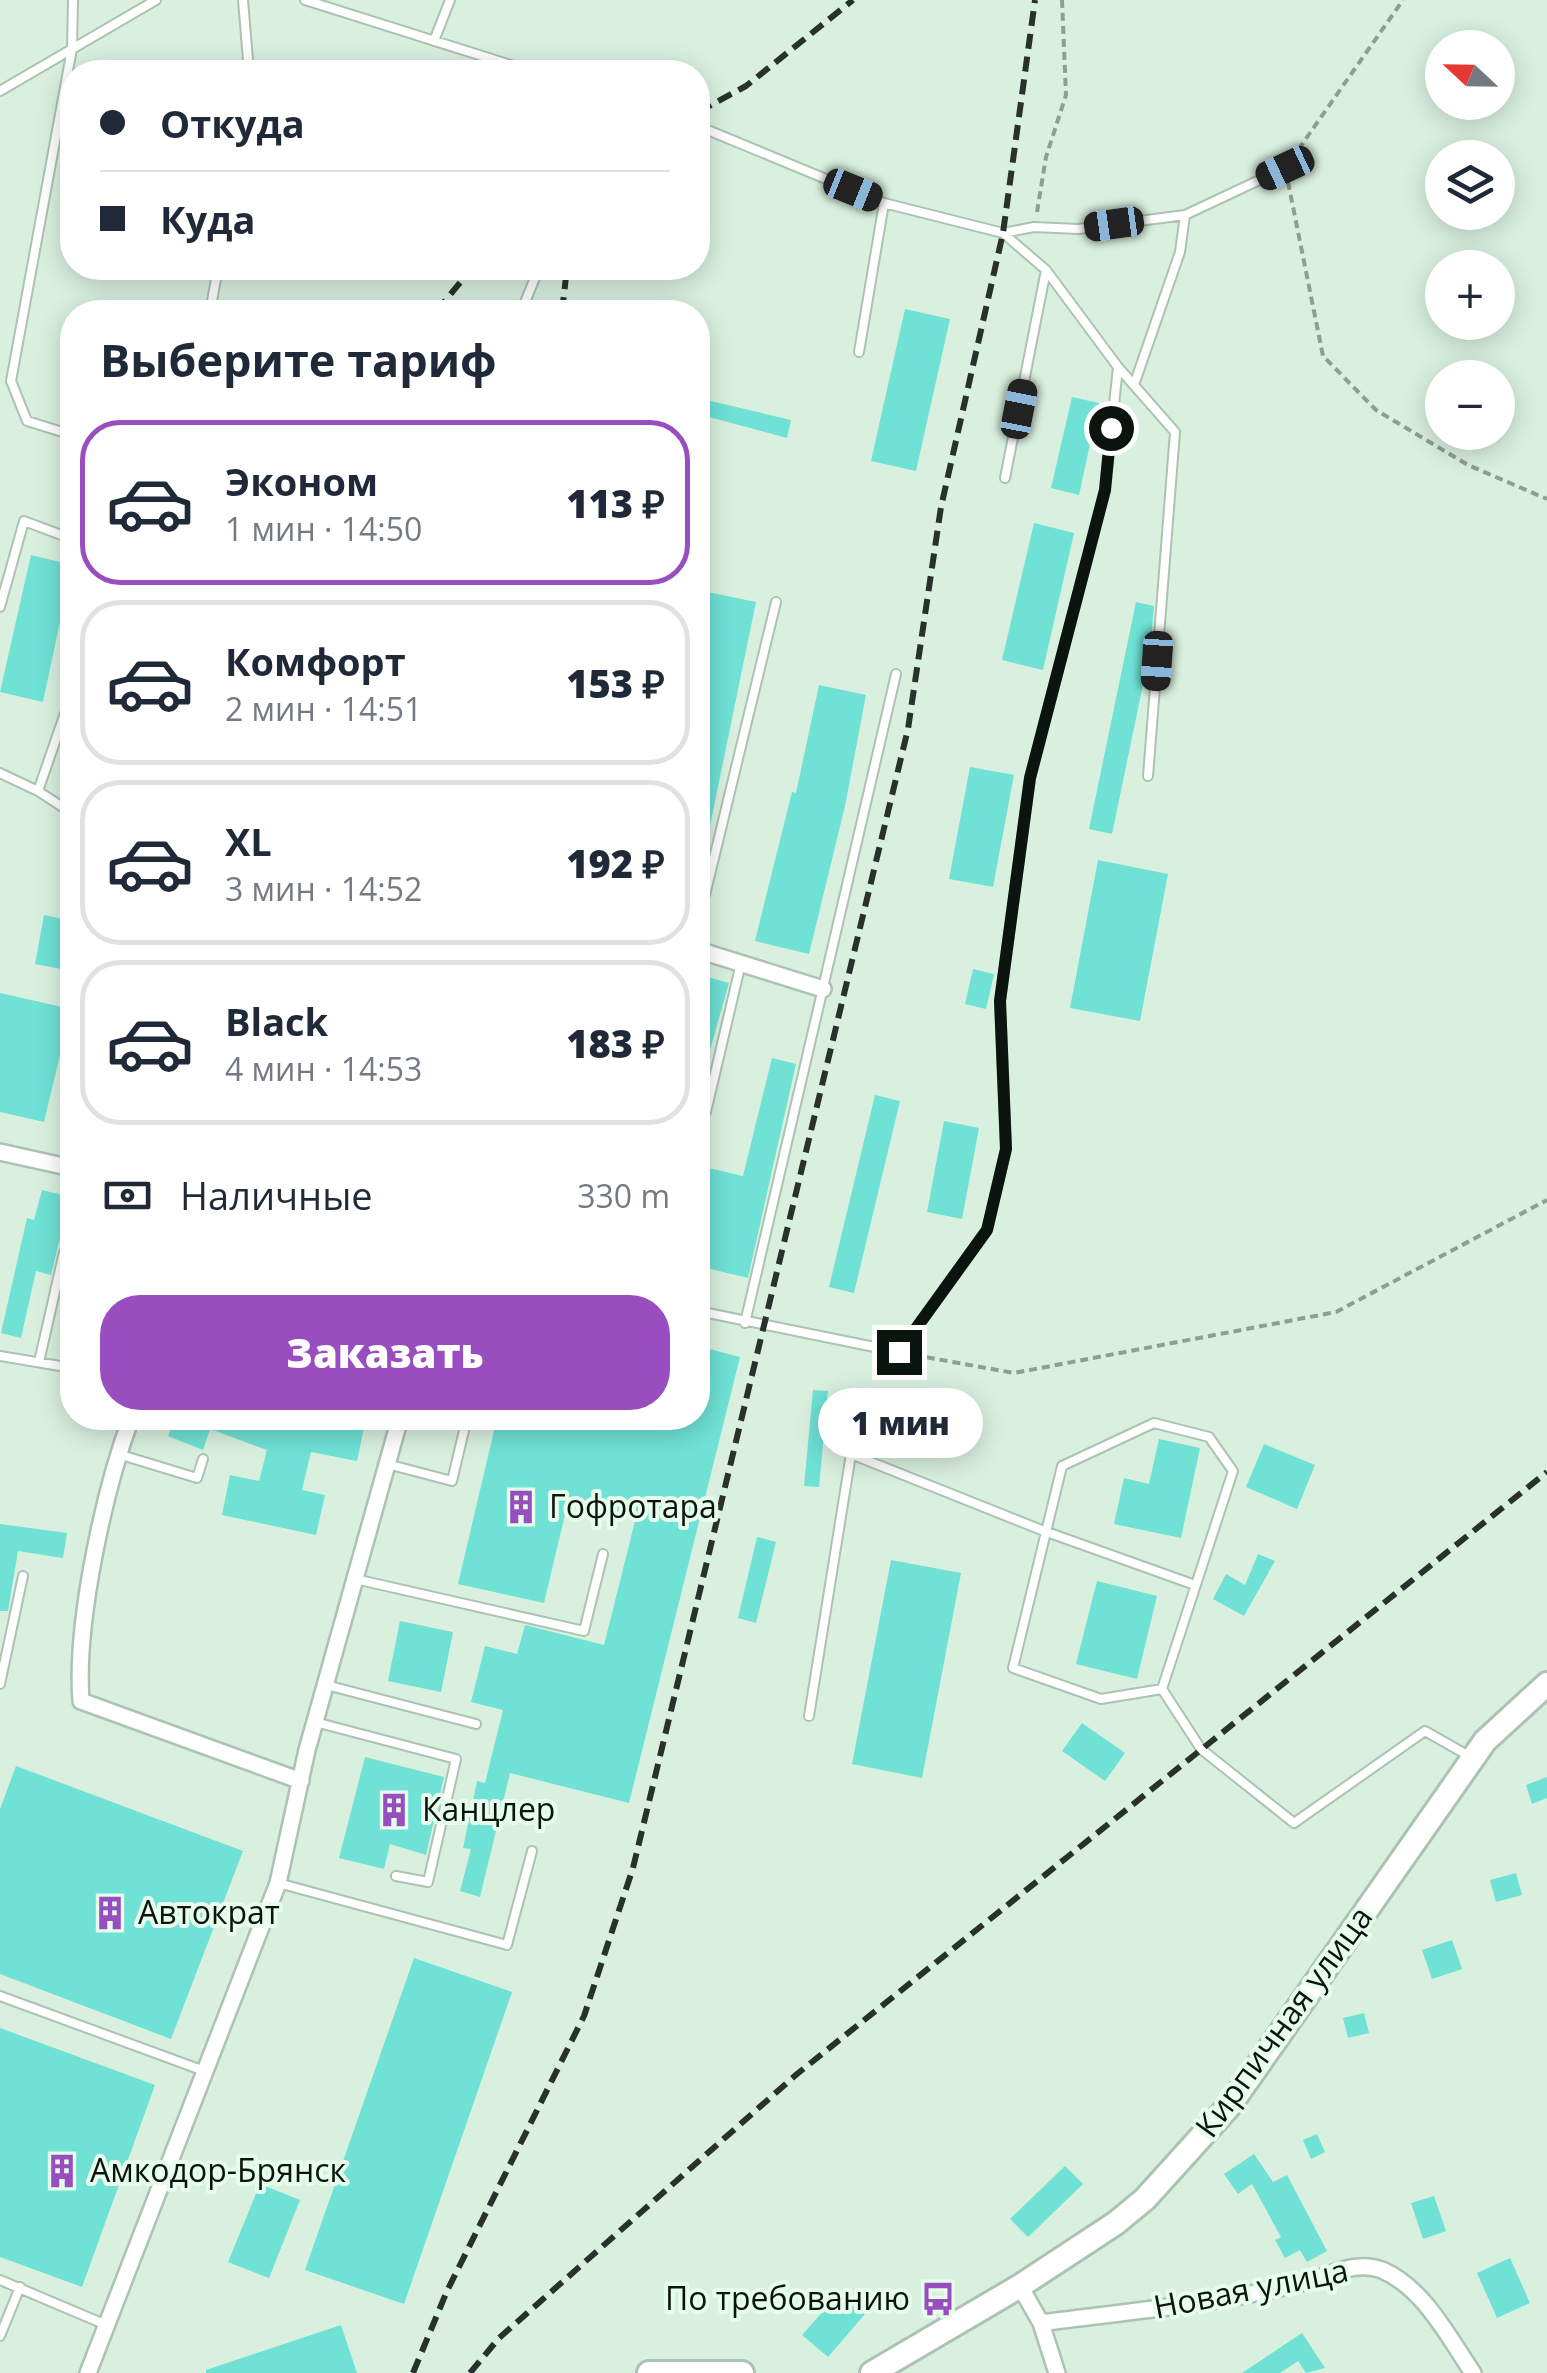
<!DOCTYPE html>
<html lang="ru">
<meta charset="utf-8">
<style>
body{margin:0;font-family:"Open Sans",sans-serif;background:#f2f2f3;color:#1f2937;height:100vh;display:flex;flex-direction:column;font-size:38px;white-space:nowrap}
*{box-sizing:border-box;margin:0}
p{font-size:32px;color:#747a83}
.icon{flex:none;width:55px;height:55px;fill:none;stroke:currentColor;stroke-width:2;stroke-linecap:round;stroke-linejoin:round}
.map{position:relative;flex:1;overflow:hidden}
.drawer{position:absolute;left:60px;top:300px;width:650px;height:1130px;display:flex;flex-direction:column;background:#fff;border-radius:40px;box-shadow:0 5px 25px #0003}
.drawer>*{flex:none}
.banner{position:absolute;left:60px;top:60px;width:650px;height:220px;border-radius:40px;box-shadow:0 5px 25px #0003;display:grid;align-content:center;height:220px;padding:0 40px;background:#fff}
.needle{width:65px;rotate:292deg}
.tools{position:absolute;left:1425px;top:30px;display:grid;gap:20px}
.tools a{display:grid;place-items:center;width:90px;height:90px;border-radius:50%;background:#fff;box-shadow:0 5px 25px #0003;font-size:50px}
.end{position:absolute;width:45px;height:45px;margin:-22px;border:12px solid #0c140f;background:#fff;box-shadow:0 0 0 5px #fff}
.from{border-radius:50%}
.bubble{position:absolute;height:70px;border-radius:35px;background:#fff;box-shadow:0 5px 25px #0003;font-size:32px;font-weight:800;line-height:70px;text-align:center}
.car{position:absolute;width:30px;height:60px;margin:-30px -15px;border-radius:12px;box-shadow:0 0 8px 2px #0007;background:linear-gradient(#222 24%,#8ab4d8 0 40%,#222 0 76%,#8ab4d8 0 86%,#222 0)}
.banner b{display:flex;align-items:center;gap:35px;height:95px;font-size:38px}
.banner b+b{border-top:2px solid #e0e1e3}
.banner i{width:25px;height:25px;background:#1f2937}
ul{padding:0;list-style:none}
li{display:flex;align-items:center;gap:30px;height:165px;margin:0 20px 15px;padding:0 20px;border:5px solid #e0e1e3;border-radius:40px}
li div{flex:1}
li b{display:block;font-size:38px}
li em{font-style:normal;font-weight:800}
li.active{border-color:#994ec0}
li>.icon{width:90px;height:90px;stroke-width:1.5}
h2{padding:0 40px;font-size:45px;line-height:120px}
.pay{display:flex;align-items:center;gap:25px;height:110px;padding:0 40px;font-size:38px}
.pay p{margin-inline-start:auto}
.cta{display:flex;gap:20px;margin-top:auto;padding:20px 40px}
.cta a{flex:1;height:115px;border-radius:40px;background:#994ec0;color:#fff;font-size:40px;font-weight:800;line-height:115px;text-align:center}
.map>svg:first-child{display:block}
</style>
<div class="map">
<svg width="1547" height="2373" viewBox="0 0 1547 2373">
<rect width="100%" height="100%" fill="#d9f0df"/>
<!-- building -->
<path fill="#6fe1d5" d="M905,309L950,319L916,471L871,461Z
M1072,397L1099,403L1079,495L1051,488Z
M698,398L791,420L787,438L698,414Z
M1034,523L1074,533L1043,670L1002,660Z
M31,555L72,565L43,702L0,692Z
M702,591L756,602L705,850L698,849V615Z
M1136,602L1154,606L1150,651L1112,834L1089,829Z
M819,685L866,695L845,806L809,954L755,941L792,792L796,793Z
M970,767L1014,775L993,887L949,879Z
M1098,860L1168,874L1140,1021L1070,1008Z
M44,915L72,921V971L35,964Z
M973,969L994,974L986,1009L965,1004Z
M698,974L729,983L702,1078L698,1077Z
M0,993L71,1009L44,1122L0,1112Z
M772,1058L796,1064L748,1278L698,1266V1195L704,1167L743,1176Z
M875,1095L900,1101L854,1293L829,1287Z
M944,1121L979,1128L962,1219L927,1212Z
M42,1190L70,1197L51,1275L36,1271L21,1338L1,1333L27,1218L34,1220Z
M698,1346L740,1357L629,1803L510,1773L480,1897L460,1891L471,1849L463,1848L477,1781L485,1783L503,1710L471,1702L485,1646L517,1654L525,1625L604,1645L636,1517L568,1502L544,1603L458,1584L497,1418H698Z
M813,1390L828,1391L819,1487L804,1486Z
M175,1418H366L357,1461L311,1452L302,1490L325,1495L316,1535L222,1515L230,1475L259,1481L267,1450L210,1429L203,1450L168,1436Z
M1159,1439L1200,1448L1181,1538L1114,1524L1124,1478L1149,1484Z
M1264,1444L1315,1465L1297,1509L1246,1487Z
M0,1524L67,1533L63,1558L18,1551L8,1611H0Z
M757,1537L776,1542L756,1623L738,1618Z
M1258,1554L1275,1561L1244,1616L1213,1599L1226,1574L1245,1585Z
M891,1560L961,1573L922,1778L852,1764Z
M1097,1581L1157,1596L1137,1679L1076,1664Z
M400,1621L453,1632L441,1692L388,1681Z
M1082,1723L1125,1753L1105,1781L1062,1751Z
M365,1757L444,1777L426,1855L390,1844L384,1869L339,1858Z
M16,1766L243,1851L171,2039L0,1974V1809Z
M1547,1777V1798L1532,1804L1526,1785Z
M1516,1873L1522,1895L1496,1902L1490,1880Z
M1452,1940L1462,1969L1432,1979L1422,1950Z
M414,1958L512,1992L404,2304L305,2270Z
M1364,2013L1369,2033L1348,2038L1343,2018Z
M0,2028L155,2085L82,2287L0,2257Z
M1317,2134L1325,2152L1311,2159L1303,2140Z
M1254,2154L1273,2182L1287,2175L1327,2251L1307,2262L1300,2250L1285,2258L1275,2240L1281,2237L1252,2184L1238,2194L1224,2174Z
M1065,2166L1083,2184L1028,2237L1010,2219Z
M260,2184L300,2200L269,2278L228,2262Z
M1434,2196L1446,2231L1423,2239L1411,2203Z
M1510,2258L1530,2303L1497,2318L1477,2273Z
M840,2292L865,2314L828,2357L802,2335Z
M341,2325L357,2373H206V2370Z
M1302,2333L1325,2368L1306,2373L1298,2361L1280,2373H1242Z"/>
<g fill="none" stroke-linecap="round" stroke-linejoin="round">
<!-- lane casing -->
<g stroke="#acc2b2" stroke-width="12">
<path id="lane" d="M243,0L249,72
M305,0L533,72
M434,41L450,0
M0,91L156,0
M698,126L884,203L1003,233L1034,227L1078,229L1185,215L1285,168
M210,312L218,268
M521,312L539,268
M859,352L884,203
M1118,367L1175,432L1148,776
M1134,385L1180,252L1185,215
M72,435L27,421L11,381L72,49L73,0
M1005,478L1046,270
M0,607L24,521L72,539
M0,773L38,791L72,693
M72,782L64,808L72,822
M38,791L64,808
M698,924L776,602
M706,1112L741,963
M698,1311L899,1352L987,1230L1006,1149L1000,1001L1030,778L1105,490L1118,367L1046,270L1003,233
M745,1323L896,674
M0,1356L72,1368
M39,1362L64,1252
M118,1454L197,1478L203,1459
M387,1464L452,1481L467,1418
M355,1579L584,1631L603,1554
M0,1684L23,1576
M326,1685L476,1724
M1162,1689L1101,1699L1013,1668L1062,1466L1154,1423L1209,1437L1233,1471L1162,1689L1201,1749L1294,1823L1425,1731L1469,1756
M809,1716L851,1454L1044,1531L1195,1585
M315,1722L456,1759L428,1882L396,1876
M278,1883L507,1945L532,1851
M0,1996L207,2072
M0,2280L104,2324
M0,2336L20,2287"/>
</g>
<!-- street casing -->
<g stroke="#acc2b2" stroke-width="20">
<path id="street" d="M698,950L823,989
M0,1152L72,1168
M131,1418C104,1491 75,1623 81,1701L301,1781
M1020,2286L1041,2323L1057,2373
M1041,2323C1130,2311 1221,2304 1308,2281C1332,2275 1357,2260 1382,2270C1424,2288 1449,2338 1473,2373
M88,2373L278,1883L307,1750L400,1418"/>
</g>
<!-- secondary casing -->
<g stroke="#acc2b2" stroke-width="28">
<path id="secondary" d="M649,2373H742
M872,2373L1020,2286L1116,2223L1145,2199L1230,2105L1485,1741L1547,1684"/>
</g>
<!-- path -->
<path stroke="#8d9f92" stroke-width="4" stroke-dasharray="8 5" stroke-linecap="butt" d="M1291,160L1403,0
M1288,182L1323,356L1376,410L1468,465L1547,499
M1037,212L1046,157L1066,95L1062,0
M914,1355L1014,1373L1336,1312L1547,1200"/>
<!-- lane -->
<use href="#lane" stroke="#fff" stroke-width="8"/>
<!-- street -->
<use href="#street" stroke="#fff" stroke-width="15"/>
<!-- secondary -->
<use href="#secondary" stroke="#fff" stroke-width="22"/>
<!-- rail -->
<path stroke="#28322b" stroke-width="6" stroke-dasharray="15 8" stroke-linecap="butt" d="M698,112L746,86L853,0
M436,312L472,268
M562,312L567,268
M413,2373L447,2291L584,2016L633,1868L908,729L941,507L1003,233L1035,0
M470,2373L499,2338L797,2074L1547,1472"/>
</g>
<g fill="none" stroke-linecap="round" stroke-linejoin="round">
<!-- route -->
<path stroke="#0c140f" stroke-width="12" d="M899,1352L987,1230L1006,1149L1000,1001L1030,778L1105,490L1111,428"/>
</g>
<!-- icons -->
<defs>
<g id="building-bare" transform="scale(2.7)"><path d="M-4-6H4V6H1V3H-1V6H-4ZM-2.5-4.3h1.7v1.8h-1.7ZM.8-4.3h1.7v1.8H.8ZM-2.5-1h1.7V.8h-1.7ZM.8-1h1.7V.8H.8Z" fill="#994ec0" stroke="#e6fdec" stroke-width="2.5" paint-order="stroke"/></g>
<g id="bus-bare" transform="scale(2.7)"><path d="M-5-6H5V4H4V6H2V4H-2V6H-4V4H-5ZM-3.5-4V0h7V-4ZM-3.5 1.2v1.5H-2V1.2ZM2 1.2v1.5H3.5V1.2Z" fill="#994ec0" stroke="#e6fdec" stroke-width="2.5" paint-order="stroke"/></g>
</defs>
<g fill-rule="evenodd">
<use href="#building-bare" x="521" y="1507"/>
<use href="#building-bare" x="394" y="1810"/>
<use href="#building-bare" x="110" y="1913"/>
<use href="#building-bare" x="62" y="2171"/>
<use href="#bus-bare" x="938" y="2299"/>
</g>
<g text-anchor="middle" stroke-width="8" stroke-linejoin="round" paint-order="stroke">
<!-- poi labels -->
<g font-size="32" fill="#0c140f" stroke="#e6fdec" text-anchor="start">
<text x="549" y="1518">Гофротара</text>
<text x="422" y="1821">Канцлер</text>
<text x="138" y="1924">Автократ</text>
<text x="90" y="2182">Амкодор-Брянск</text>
<text x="910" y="2310" text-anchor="end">По требованию</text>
</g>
<!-- street labels -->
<g font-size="32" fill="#0c140f" stroke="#e6fdec">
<text transform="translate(1284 2022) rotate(-54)" y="11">Кирпичная улица</text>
<text transform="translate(1251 2289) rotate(-11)" y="11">Новая улица</text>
</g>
</g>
</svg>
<div class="tools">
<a><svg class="needle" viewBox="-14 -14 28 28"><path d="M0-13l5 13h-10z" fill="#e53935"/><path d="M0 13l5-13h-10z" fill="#747a83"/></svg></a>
<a><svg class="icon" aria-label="layers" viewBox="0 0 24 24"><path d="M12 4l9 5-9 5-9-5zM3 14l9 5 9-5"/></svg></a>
<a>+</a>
<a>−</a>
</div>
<i class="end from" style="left:1111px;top:428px"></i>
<i class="end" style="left:899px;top:1352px"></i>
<div class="bubble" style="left:818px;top:1388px;width:165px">1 мин</div>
<i class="car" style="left:1285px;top:168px;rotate:245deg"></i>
<i class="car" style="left:853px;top:190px;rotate:112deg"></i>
<i class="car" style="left:1114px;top:224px;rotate:262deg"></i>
<i class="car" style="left:1019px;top:409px;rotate:11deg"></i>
<i class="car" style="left:1157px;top:661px;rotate:184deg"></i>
<div class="banner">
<b><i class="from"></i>Откуда</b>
<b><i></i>Куда</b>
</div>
<section class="drawer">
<h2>Выберите тариф</h2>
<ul>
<li class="active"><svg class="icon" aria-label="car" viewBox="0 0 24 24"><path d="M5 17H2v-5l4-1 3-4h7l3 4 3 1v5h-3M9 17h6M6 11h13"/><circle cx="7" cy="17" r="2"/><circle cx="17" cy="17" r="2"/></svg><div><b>Эконом</b><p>1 мин · 14:50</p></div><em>113 ₽</em></li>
<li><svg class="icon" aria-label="car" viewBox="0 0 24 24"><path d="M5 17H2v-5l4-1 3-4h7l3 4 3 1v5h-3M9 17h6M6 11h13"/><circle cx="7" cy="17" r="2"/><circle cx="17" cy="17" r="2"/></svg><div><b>Комфорт</b><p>2 мин · 14:51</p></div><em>153 ₽</em></li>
<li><svg class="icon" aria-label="car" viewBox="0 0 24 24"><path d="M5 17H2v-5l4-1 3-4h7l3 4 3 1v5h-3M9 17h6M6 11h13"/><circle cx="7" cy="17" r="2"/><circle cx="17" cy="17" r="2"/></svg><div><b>XL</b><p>3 мин · 14:52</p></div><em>192 ₽</em></li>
<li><svg class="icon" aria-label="car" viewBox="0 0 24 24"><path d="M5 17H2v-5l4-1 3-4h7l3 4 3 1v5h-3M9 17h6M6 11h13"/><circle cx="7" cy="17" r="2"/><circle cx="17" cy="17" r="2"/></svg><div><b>Black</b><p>4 мин · 14:53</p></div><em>183 ₽</em></li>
</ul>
<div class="pay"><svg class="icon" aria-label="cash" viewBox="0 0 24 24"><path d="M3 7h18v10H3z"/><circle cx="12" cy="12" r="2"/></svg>Наличные<p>330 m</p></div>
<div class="cta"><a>Заказать</a></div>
</section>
</div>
